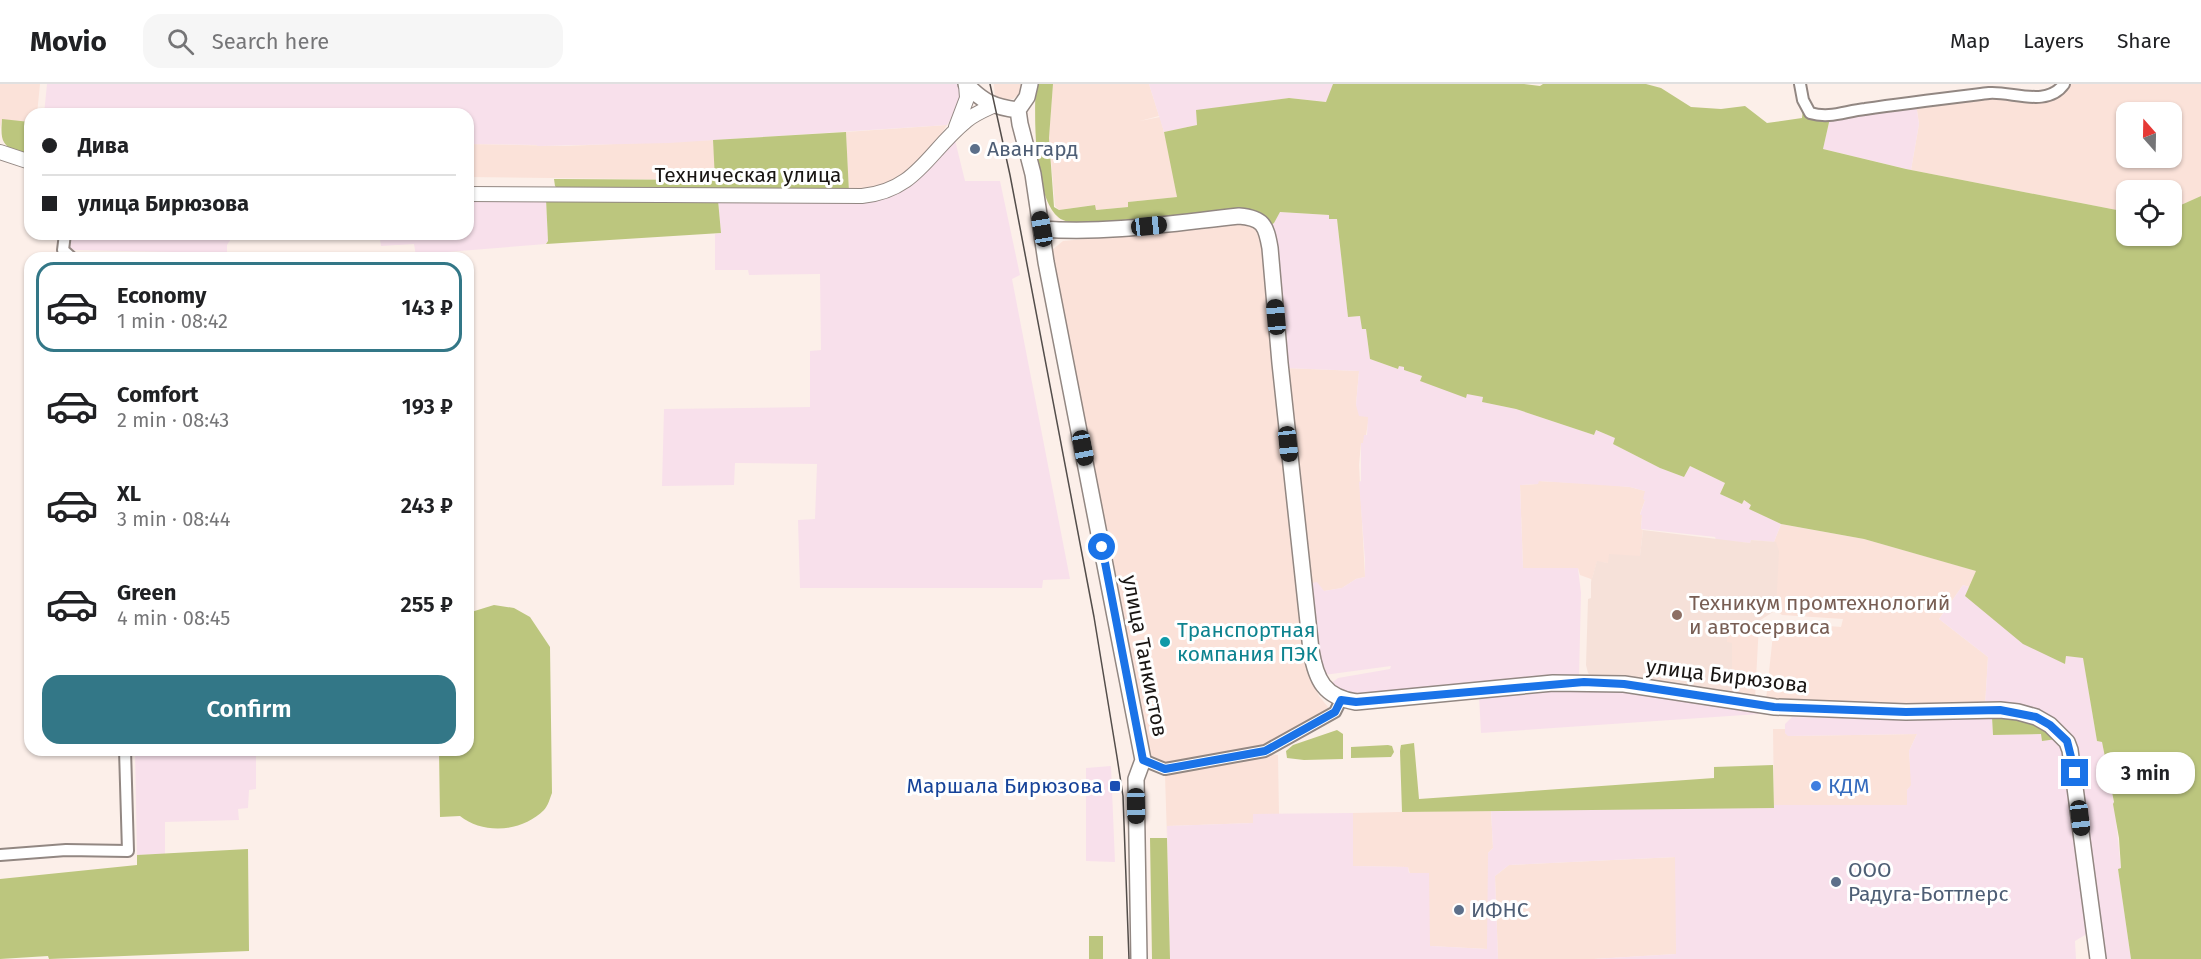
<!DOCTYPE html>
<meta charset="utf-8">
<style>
body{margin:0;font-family:"Fira Sans",sans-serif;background:#f6f6f6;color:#202124;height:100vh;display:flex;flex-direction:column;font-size:22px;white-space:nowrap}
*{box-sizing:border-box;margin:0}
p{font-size:20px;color:#757577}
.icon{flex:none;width:33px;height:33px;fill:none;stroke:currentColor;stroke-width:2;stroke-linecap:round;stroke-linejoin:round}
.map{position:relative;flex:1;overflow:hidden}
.panel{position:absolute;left:24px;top:168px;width:450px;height:504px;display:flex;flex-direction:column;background:#fff;border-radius:18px;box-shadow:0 2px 4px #0004}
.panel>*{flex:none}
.hud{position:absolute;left:24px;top:24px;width:450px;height:132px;border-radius:18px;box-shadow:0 2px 4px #0004;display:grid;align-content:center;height:132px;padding:0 18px;background:#fff}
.needle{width:39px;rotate:340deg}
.buttons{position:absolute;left:2116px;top:18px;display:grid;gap:12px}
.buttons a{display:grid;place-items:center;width:66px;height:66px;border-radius:12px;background:#fff;box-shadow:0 2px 4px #0004;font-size:30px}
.end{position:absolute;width:27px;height:27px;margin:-14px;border:8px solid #1a73e8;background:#fff;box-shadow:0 0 0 3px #fff}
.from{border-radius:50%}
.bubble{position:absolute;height:42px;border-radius:18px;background:#fff;box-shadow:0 2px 4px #0004;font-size:20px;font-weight:600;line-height:42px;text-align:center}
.car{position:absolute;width:18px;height:36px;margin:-18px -9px;border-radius:8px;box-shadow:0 0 4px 2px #0007;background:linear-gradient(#222 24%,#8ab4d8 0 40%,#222 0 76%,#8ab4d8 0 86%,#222 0)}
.hud b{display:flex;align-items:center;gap:21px;height:57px;font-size:22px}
.hud b+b{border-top:2px solid #e0e0e0}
.hud i{width:15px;height:15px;background:#202124}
ul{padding:10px 0 0;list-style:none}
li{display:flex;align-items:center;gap:18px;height:90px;margin:0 12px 9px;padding:0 6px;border:3px solid transparent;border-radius:18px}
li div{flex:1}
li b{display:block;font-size:22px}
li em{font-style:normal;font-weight:600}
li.current{border-color:#337787}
li>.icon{width:54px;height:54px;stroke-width:1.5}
.cta{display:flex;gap:12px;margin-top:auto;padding:12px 18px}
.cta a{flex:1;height:69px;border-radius:18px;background:#337787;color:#fff;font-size:24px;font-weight:600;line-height:69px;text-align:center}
header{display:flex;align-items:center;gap:36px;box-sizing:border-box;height:84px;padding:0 30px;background:#fff;border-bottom:2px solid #e0e0e0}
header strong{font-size:28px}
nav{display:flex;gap:33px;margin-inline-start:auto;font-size:21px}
.search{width:420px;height:54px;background:#f6f6f6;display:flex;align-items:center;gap:15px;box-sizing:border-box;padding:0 21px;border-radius:18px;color:#757577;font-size:22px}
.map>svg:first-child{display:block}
</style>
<header>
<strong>Movio</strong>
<div class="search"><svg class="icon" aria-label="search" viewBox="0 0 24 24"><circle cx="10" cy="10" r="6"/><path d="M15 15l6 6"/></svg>Search here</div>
<nav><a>Map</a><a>Layers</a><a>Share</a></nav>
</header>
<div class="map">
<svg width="2201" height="875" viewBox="0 0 2201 875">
<rect width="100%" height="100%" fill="#fcefe9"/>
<!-- commercial -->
<path fill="#fbe2d9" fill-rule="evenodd" d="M0,0H40L37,30H30V38L2,36L0,45Z
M994,0H1024L1019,10L1013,15L995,16Z
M1053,0H1149L1159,32L1140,37L1160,33L1170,71L1177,113L1128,118V123L1095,126L1094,121L1059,126L1055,122L1049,53Z
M2069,0H2201V112L2172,125V106H2127V128L1911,86L1919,40L1916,20L1995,11L2020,14ZM2127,28H2172V74H2127Z
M947,41L933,62L913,86L890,102L849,108L846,48Z
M713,56L716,96L468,93V60L565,62Z
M1244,140L1256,143L1262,155L1307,584L1319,612L1328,623L1327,627L1264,664L1164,681L1155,677L1147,666L1051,177L1052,166L1063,157Z
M1285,284L1359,287L1356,321L1369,333L1366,351L1363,359H1361L1359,381L1365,493L1356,495L1342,504L1324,507L1307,500Z
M1538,397L1598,400L1630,403L1645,407V416L1640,430L1642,431L1641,445L1643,446L1640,472L1608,479L1597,478L1591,498V495L1580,491L1578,484H1523L1520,401L1538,400Z
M1781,440L1864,455L1977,487L1969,503L1963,501L1939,535L1988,573L1985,622L1766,616L1774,541L1792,539L1841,543L1843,535L1782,531L1776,526L1774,458Z
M1727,538L1759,540L1755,614L1732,610V586L1727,558Z
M1773,645H1785V649L1789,652L1917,650L1909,667L1912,701L1907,706V722L1774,721Z
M1266,670L1278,671L1279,730H1254V739L1167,742V754L1165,691Z
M1491,726L1493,764L1488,769V865L1430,862L1408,783L1353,782V729Z
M1676,773V870L1594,875H1498L1495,792L1509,781Z"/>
<!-- industrial -->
<path fill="#f8e0eb" d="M47,0H959V21L947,41L669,59L537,62V61L468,60V30H44Z
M1149,0H1333L1327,18L1289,14L1196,27L1197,41L1164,48Z
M1916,20L1919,40L1911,86L1823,65L1830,34Z
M955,56L965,97H1000L1020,191L1012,195L1070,495L1043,496L1042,504H800L798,436L815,435L817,380L735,379L734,401L662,402L664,325L810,323V267L821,266L820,190L749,191L748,186H715V150L721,149L718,116L880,115Z
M468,115H546L548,157L546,160L434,169L433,173L416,172L414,160L381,162L380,155H370V150H468Z
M1279,128L1329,131L1337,135L1348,233L1360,232L1366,245L1370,275L1398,285L1399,282L1405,283L1404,286L1422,292L1420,296L1466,313L1467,310H1475L1483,313L1482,318L1516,325L1594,351L1595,346L1616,354L1613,360L1660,384L1684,393L1690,382L1725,399L1720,410L1742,420L1743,416L1751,421L1750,425L1781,440L1774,458L1751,456L1750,459L1716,456L1715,453L1641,445L1642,431H1640L1645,416L1643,415L1645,407L1630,403L1539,397L1538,400L1520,401L1523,484H1578L1581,509L1579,593L1356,613L1343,610L1330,600L1338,594L1390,585L1391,582L1324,591L1321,584L1307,500L1317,498L1324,507L1342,504L1356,495L1365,493V476L1359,398L1361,397V359H1363L1364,351H1367L1368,333L1359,332L1356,321L1359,287L1285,284L1270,142L1274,139Z
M67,150H234L227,161V169L75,166L70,165Z
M1963,501L1969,503L1966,512L2065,580L2066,572L2083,573L2097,657L2102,658L2114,719L2121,784L2118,785L2131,875H2103L2071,656L1985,622L1988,573L1939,535Z
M1597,604L1746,623L1759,630L1481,649L1479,612L1544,605Z
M1792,633L1911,636L1992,633L1993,651L2042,650L2057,655L2067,677L2088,845L2085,851L2075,857L2076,875H1594L1676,870L1675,773L1509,781L1495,792L1498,875H1170L1167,742L1253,739V730L1353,729V782L1408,783L1409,789H1429L1430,862L1487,865L1488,769L1493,764L1491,726L1774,724V721H1907V706L1911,701L1909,667L1917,650L1788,652L1785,649V640Z
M135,666H256V705L249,706L248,724L238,725L239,736L165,738V770L137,771Z
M1111,682L1115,778L1086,777V684Z"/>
<!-- built -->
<path fill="#f6e1d9" d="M1643,446L1750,459L1751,456L1776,458L1779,467L1776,526L1759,537V540L1727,539V558L1732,559V610L1593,594L1588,589L1586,581L1588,515L1591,514V498L1597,477L1608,479L1609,470L1640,472Z"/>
<!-- green -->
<path fill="#bcc67e" d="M1036,0H1053L1049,54L1054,123L1059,126L1095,121L1096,126L1128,123V118L1177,113L1164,48L1197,41L1196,26L1289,14L1326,18L1333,0H1524L1540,2L1543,0H1646L1661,4L1691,23L1721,25L1745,22L1767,39L1802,34L1803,25L1830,34L1823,65L1906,85L2127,128V152H2172V125L2201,112V875H2131L2118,785L2121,784L2119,754L2113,720L2114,718L2102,658L2097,657L2083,574L2066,572L2065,580L2023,560L1965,512L1976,487L1864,455L1781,440L1749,425L1751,421L1744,416L1742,420L1720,410L1725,399L1690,382L1684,393L1660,384L1613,360L1615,354L1596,346L1594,351L1516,325L1482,318L1483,313L1467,310L1466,314L1420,297L1422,292L1404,286V283L1399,282L1398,285L1370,275L1366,245H1362L1360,232L1348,233L1337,135H1329V131L1280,128L1274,139L1270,142L1262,130L1246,125C1211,127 1176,132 1141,136C1117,138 1086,146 1063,136C1033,122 1034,29 1036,0Z
M2,35L30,38V69C24,71 22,70 16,68C0,60 1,53 2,35Z
M846,48L849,108L559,106L555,102L554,95L715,96L713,56Z
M546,115L718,116L721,149L546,160L548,157Z
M494,521L514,524L530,533L550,563L552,709C550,714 548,722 544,726C522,748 484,751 460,732L440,733L439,666H468V529Z
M1992,633L2035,638L2057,655L2042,657L2041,650L1993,651Z
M1337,646L1343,650V675L1304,676L1287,674L1286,667L1293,661Z
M1414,659L1419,715L1714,694V683L1773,681L1774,724L1402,728L1400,667L1401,661Z
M1388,661L1392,662L1394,668L1391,673L1351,674V663Z
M1150,754H1167L1170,875H1152Z
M248,765L249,867L49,875L48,872L0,875V795L137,781V771Z
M1089,852H1103V875H1089Z"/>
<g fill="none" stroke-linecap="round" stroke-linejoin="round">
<!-- minor casing -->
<g stroke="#928782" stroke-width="14">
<path id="minor" d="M1800,0L1803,16L1810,29C1830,35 1845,27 1865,25C1906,19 1948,14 1989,9C2012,7 2047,24 2064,0
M65,150L63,166L72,174
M1143,676L1165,685L1265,667L1335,628L1341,616
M0,771L66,766L128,767L125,666"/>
</g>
<!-- tertiary casing -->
<g stroke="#928782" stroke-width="16">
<path id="tertiary" d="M956,43L967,14L966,0
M0,68L30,78
M468,110L862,112C916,107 928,68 966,37C974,30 984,26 995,21"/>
</g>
<!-- secondary casing -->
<g stroke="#928782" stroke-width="18">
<path id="secondary" d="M966,0C983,18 994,23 1018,26
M1030,0L1027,13L1018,26L1020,40L1033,90L1046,178L1143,676L1136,695L1139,875
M1042,145C1108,150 1174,139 1239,132C1263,134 1266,141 1270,164L1280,279L1311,566C1316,596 1324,613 1356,618L1553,599L1624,600L1775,623L1906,628L2000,626L2018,628L2036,633L2050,641L2067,658L2070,666L2098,875"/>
</g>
<!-- minor -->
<use href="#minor" stroke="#fff" stroke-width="10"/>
<!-- tertiary -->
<use href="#tertiary" stroke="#fff" stroke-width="14"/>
<!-- secondary -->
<use href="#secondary" stroke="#fff" stroke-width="15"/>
<!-- tram -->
<path stroke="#534d4a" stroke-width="1.5" d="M990,0L1010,91L1094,533L1117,673L1123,712L1129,875"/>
</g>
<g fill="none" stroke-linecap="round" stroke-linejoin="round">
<!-- route -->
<path stroke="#1a73e8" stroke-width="8" d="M1102,463L1143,676L1165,685L1265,667L1335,628L1341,616L1356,618L1584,598L1624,600L1774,623L1906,628L2000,626L2036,633L2050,641L2067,657L2075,689"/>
</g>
<!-- markers -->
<g fill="#5c6f8a" stroke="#fff" stroke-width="2">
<circle cx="975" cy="65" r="6"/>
<circle cx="1836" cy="798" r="6"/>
<circle cx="1459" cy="826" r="6"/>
</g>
<circle fill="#8d6e63" stroke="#fff" stroke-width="2" cx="1677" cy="531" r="6"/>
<circle fill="#0f9aa8" stroke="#fff" stroke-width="2" cx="1165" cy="558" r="6"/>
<rect fill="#1a4fb4" stroke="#fff" stroke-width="2" x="1109" y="696" width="12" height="12" rx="3"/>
<circle fill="#3f7fe0" stroke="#fff" stroke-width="2" cx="1816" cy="702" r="6"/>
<g text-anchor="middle" stroke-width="6" stroke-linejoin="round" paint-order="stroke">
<!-- service labels -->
<g font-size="21" fill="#4e5e75" stroke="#fff" text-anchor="start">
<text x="987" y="72">Авангард</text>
<text x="1848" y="793">ООО<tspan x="1848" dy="24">Радуга-Боттлерс</tspan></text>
<text x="1471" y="833">ИФНС</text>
</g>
<!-- street labels -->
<g font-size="21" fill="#191513" stroke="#fff">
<text x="748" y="98">Техническая улица</text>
<text transform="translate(1145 572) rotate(79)" y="7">улица Танкистов</text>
<text transform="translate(1727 592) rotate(7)" y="7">улица Бирюзова</text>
</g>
<!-- education labels -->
<g font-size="21" fill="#785e54" stroke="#fff" text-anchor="start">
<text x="1689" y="526">Техникум промтехнологий<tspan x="1689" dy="24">и автосервиса</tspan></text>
</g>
<!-- culture labels -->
<g font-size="21" fill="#0d838f" stroke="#fff" text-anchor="start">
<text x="1177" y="553">Транспортная<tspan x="1177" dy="24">компания ПЭК</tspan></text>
</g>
<!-- transit labels -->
<g font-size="21" fill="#164399" stroke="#fff" text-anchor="end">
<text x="1103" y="709">Маршала Бирюзова</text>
</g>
<!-- shop labels -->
<g font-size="21" fill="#366cbe" stroke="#fff" text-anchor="start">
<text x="1828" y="709">КДМ</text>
</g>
</g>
</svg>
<div class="buttons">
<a><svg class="needle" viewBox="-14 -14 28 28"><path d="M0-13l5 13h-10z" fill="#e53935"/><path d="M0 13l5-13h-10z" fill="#757577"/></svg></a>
<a><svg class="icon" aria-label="locate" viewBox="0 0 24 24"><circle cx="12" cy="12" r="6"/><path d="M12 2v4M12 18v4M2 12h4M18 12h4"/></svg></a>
</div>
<i class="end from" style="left:1102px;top:463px"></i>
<i class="end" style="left:2075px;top:689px"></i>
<div class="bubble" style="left:2096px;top:668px;width:99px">3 min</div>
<i class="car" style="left:1149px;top:142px;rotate:84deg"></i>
<i class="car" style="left:1042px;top:145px;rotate:350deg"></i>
<i class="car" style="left:1276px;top:233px;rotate:355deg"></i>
<i class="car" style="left:1288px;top:360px;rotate:174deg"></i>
<i class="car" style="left:1083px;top:364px;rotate:169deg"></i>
<i class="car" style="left:1136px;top:722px;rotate:179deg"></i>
<i class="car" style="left:2080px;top:734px;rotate:173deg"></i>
<div class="hud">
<b><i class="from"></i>Дива</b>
<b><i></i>улица Бирюзова</b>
</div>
<section class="panel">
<ul>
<li class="current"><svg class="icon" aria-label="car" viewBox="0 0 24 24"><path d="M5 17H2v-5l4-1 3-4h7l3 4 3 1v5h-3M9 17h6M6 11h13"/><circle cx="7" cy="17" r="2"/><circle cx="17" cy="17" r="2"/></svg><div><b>Economy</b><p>1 min · 08:42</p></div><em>143 ₽</em></li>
<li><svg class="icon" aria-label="car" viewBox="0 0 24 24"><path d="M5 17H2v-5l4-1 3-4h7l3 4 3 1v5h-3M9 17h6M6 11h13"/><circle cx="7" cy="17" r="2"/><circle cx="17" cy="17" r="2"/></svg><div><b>Comfort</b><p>2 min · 08:43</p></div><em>193 ₽</em></li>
<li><svg class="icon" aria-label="car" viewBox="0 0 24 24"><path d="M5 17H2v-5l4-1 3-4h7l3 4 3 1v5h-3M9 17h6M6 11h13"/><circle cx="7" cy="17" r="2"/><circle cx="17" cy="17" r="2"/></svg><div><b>XL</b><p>3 min · 08:44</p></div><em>243 ₽</em></li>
<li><svg class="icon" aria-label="car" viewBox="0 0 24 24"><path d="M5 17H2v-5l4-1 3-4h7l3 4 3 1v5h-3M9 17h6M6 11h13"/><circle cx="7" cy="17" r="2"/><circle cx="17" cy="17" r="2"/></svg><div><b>Green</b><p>4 min · 08:45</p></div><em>255 ₽</em></li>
</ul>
<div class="cta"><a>Confirm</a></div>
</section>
</div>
